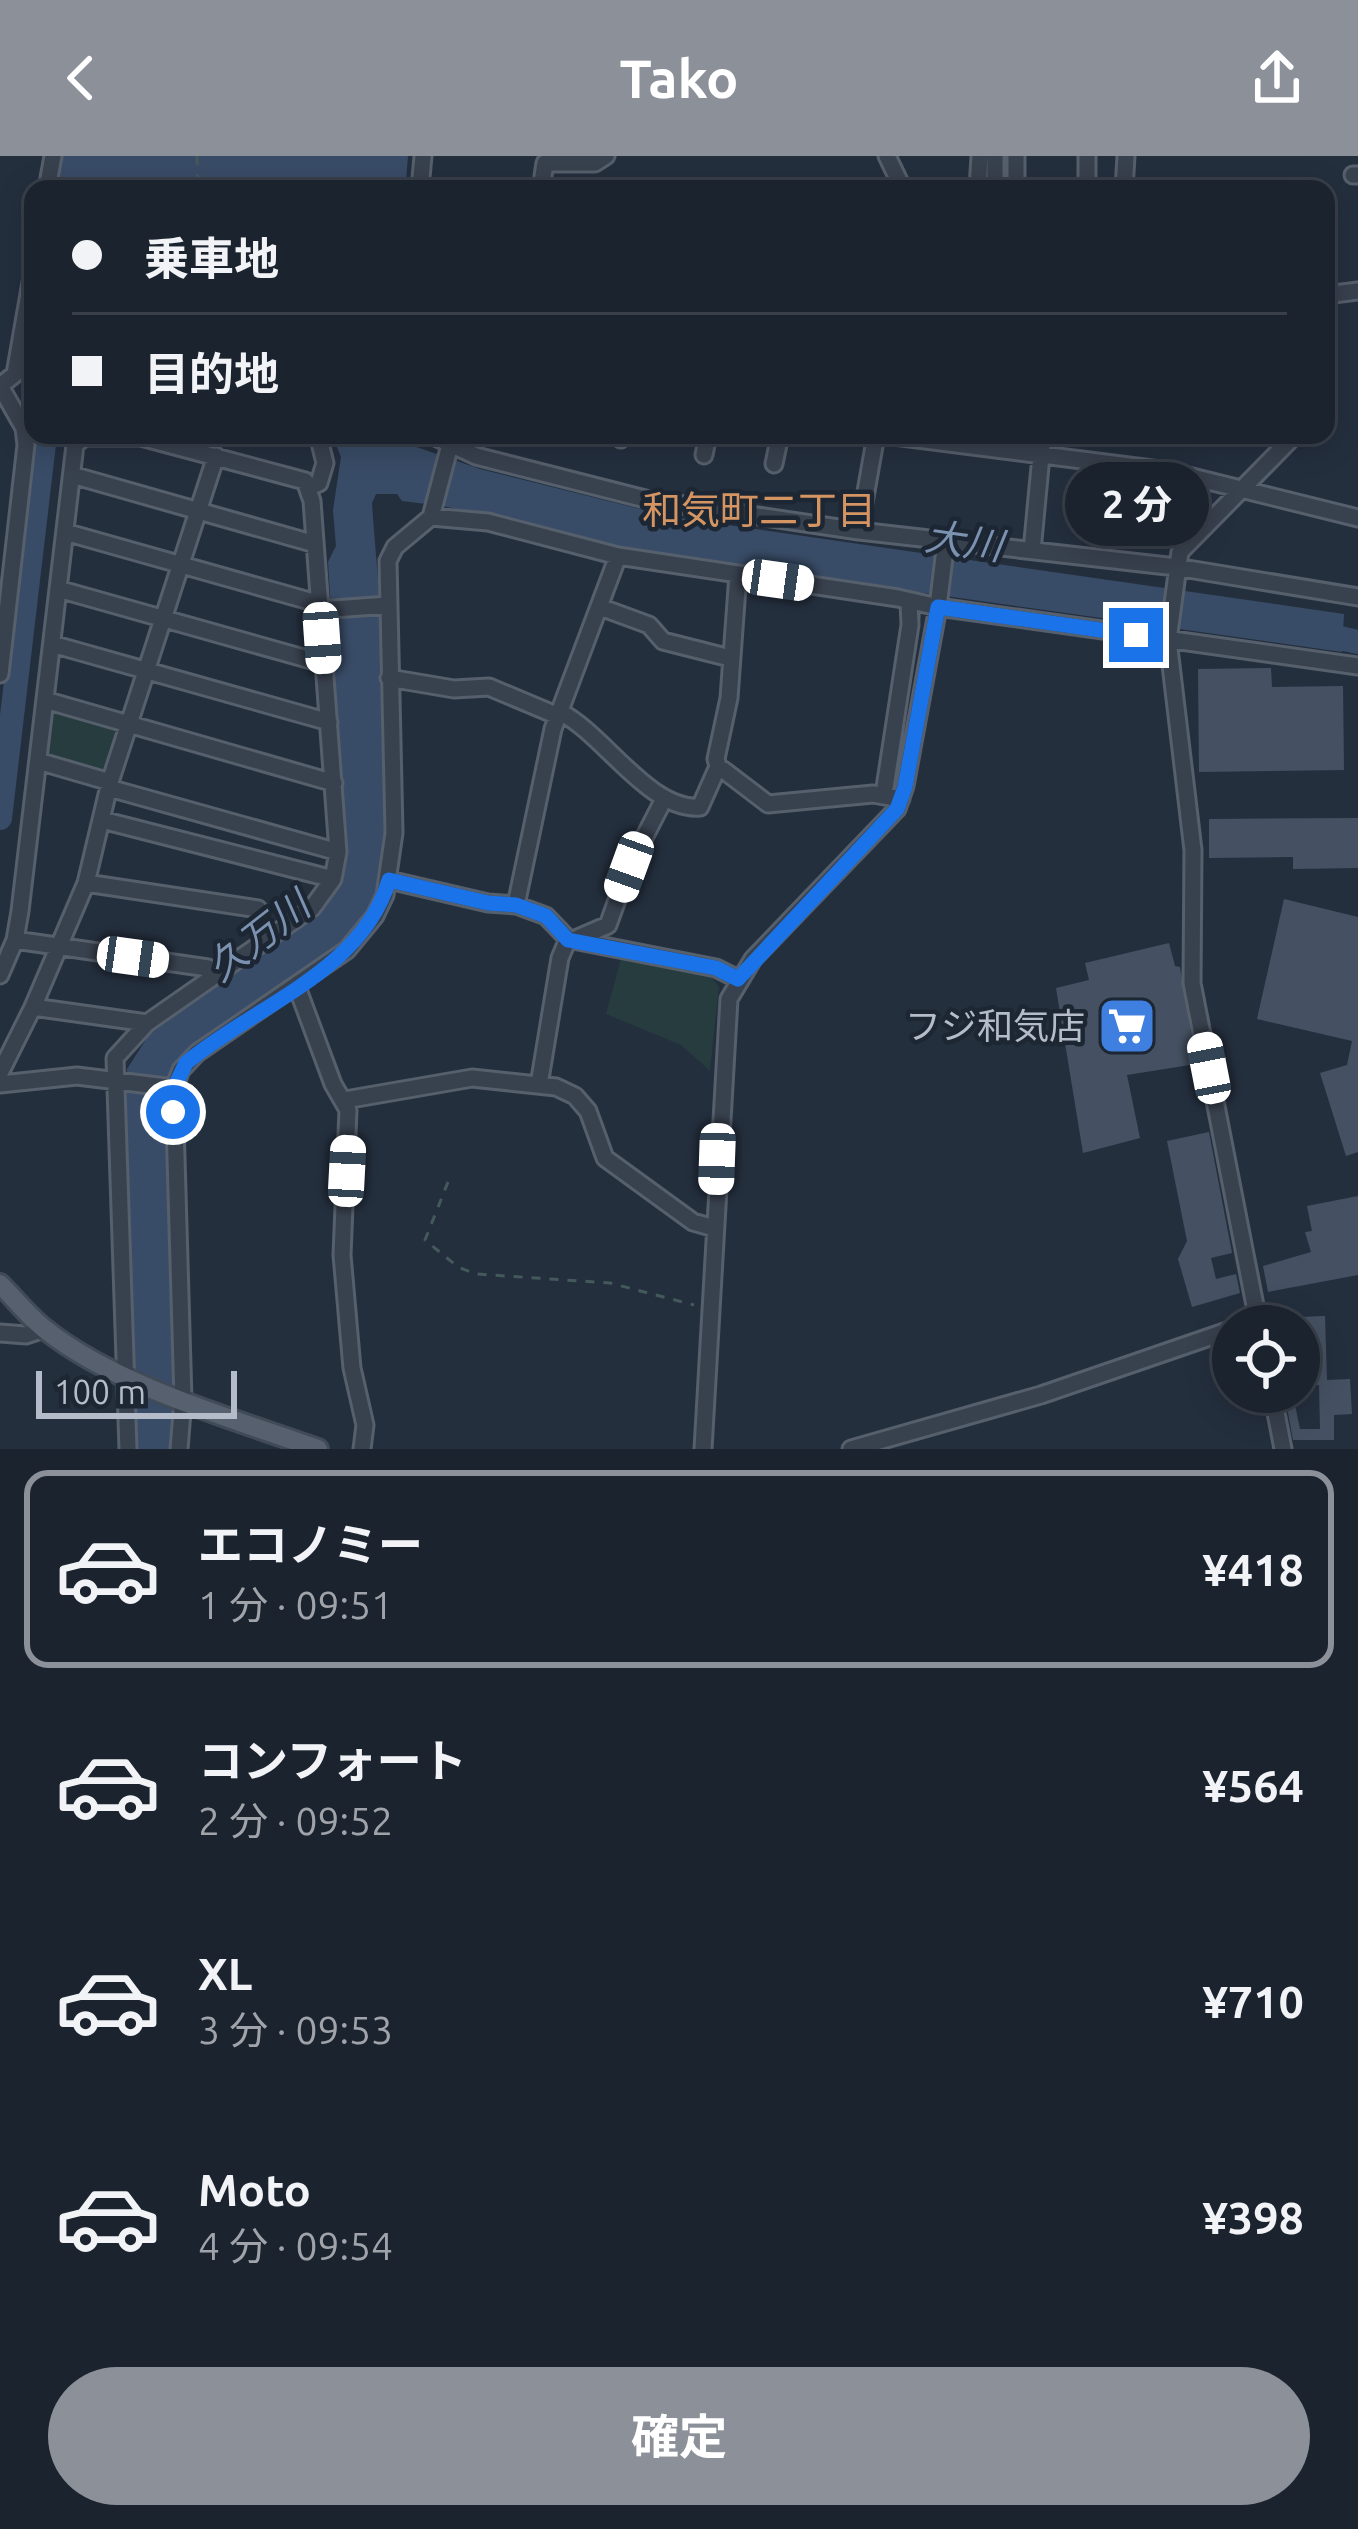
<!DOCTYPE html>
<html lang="ja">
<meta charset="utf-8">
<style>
body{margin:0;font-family:Ubuntu,"Noto Sans JP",sans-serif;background:#282f3a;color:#f1f3f6;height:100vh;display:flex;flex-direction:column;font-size:45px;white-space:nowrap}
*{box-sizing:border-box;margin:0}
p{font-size:39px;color:#a0a4aa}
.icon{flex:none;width:66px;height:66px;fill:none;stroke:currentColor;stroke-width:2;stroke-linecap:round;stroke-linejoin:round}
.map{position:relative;height:1293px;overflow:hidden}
.drawer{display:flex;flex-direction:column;background:#1b232e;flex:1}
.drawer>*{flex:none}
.guide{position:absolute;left:24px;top:24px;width:1311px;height:264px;border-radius:24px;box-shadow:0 6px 30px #0003,0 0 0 3px #39404a;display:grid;align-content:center;height:264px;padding:0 48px;background:#1b232e}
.fabs{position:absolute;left:1212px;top:1149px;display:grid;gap:24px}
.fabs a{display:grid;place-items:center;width:108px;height:108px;border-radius:50%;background:#1b232e;box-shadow:0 6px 30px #0003,0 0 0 3px #39404a;font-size:60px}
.scale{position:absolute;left:36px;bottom:30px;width:201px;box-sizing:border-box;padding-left:12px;border:6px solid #b4bcc9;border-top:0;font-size:33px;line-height:42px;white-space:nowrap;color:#b4bcc9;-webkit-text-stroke:9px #1d2633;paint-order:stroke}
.end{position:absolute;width:54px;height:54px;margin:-27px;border:15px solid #1a73e8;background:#fff;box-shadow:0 0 0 6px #fff}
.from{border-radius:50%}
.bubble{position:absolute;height:84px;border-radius:42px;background:#1b232e;box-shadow:0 6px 30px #0003,0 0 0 3px #39404a;font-size:39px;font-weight:700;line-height:84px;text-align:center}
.car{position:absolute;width:36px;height:72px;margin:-36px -18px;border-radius:15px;box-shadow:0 0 9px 3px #0007;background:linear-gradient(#fff 24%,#345 0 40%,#fff 0 76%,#345 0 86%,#fff 0)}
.guide b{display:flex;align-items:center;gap:42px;height:114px;font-size:45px}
.guide b+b{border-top:3px solid #39404a}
.guide i{width:30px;height:30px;background:#f1f3f6}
ul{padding:21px 0 0;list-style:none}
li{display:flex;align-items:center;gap:36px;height:198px;margin:0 24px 18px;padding:0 24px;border:6px solid transparent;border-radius:24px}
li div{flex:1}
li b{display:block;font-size:45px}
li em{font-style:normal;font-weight:700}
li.selected{border-color:#8c9099}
li>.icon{width:108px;height:108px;stroke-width:1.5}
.action{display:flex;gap:24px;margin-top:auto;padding:24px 48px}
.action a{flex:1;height:138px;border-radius:72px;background:#8c9099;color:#fff;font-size:48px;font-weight:700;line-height:138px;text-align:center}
header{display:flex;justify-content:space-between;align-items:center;height:156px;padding:0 48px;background:#8c9099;color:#fff;font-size:54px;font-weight:700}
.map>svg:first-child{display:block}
</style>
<header><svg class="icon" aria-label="back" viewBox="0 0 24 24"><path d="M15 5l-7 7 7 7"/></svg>Tako<svg class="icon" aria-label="share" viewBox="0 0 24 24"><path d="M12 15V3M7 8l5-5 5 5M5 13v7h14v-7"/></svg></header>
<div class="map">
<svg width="1358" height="1293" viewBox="0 0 1358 1293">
<rect width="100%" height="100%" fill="#242f3e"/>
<!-- green -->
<path fill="#263c3f" d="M50,551L122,571L107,619L43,600Z
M622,799L709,818L719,831L710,915L681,889L606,858Z"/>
<!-- water -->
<path fill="#394c67" d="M58,0H408L406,25L376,33H53Z
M332,279H394L402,286L480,313L672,361L1344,458L1342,496L649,398L443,350L402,345L397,338H376L372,347C377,431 409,696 367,758C337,801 238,859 192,892C172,909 167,920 164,947L175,1222L172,1293H135L125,938L127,913L154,871L317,758L330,742L346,695L328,406L336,390L333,354L341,301Z"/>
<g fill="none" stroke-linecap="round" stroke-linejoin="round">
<!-- stream -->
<path stroke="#394c67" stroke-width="4.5" d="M897,606L920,451"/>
<!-- river -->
<path stroke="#394c67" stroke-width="24" d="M1313,476L1358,486
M0,662L45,279"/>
</g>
<!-- building -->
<path fill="#455162" d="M1271,512L1272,531L1343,530L1344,614L1199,616L1198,513Z
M1358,662V712L1293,713V701L1209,702V663Z
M1284,743L1358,761V996L1346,1000L1320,917L1347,909L1352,885L1257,863Z
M1169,787L1175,810L1180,811L1196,908L1127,919L1140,982L1083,997L1056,832L1089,824L1085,807Z
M1209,976L1232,1097L1211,1102L1216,1123L1236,1118L1240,1137L1192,1151L1178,1103L1187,1085L1167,985Z
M1358,1040V1119L1268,1136L1263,1110L1311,1096L1305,1076L1312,1075L1307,1050Z
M1325,1160L1327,1224L1350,1223L1352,1258L1334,1259V1284H1293L1286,1246L1294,1244L1300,1273H1320L1319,1229H1299V1161Z"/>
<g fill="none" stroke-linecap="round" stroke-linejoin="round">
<!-- minor casing -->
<g stroke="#565f6c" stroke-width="21">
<path id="minor" d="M887,0L903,33
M1016,0V33
M1353,19H1358
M47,33L53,0
M420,33L423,0
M541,33L545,7H595L606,0
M978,33L980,0
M995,33V0
M1087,33V0
M1124,33L1126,0
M1326,139L1358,135
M1326,196V207
M0,230L24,272L26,289L0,518
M0,230L15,218L33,115
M431,279L476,300L649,344L859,375L1176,411L1358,441
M886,279L1168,315L1358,362
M621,283L622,279
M704,299L708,279
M774,308L780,279
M72,319L315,388
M310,331L319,327L325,307L318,279
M431,361L488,366L618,400L898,442L938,451L1358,510
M859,375L876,279
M65,376L320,448
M1032,395L1043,279
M58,433L325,508
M600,451L649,469L663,485L730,502
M320,454L388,449
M52,488L329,566
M389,522L454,533L489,531L558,560
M45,544L334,627
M560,556C604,578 649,655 700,651L716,615L722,613L768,648L873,638L901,643
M38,605L110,626
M719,614L716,603L729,542L738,418
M109,632L338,696
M884,638L910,469L909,446
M102,664L333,723
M389,724L488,747L516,749L546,760L568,783L716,812L738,823
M86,727L258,753L262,785
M516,749L553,573L618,400
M578,782L608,769L629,711L664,643
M15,784L208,812L215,816
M0,819L15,784L20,755L75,289L84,281H141L305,325L312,345L338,696L333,723L312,752L147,867L115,902L128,1293
M297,831L333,928L348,954L342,1099L352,1212L365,1269L362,1293
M33,851L147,867
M0,917L33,851L86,727L110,626L216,300
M0,928L77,920L174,932
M539,929L560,802L568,783
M345,944L472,922L556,931L575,940L588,955L605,1002L693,1066L714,1072
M1259,1170L1192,827L1193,694L1168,484L1180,396L1295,279
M0,1177L26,1179L44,1173
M1272,1236L1283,1293
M179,1293L183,1244L174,932L181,914L197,897L347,794L375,760L385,739L394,677L388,405L395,391L431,361L450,289
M703,1293L729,843L753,803L897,653L905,630L938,451L946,385
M851,1293L1041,1239L1233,1173"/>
</g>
<!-- major casing -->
<g stroke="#414a57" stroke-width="24">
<path id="major" d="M0,1128C15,1143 29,1161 46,1174C116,1230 234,1263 318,1293"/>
</g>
<!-- path -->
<path stroke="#44595c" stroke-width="3" stroke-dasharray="9 9" stroke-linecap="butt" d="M197,0L198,33
M448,1026L425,1084L458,1111L476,1118L610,1127L694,1149"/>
<!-- minor -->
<use href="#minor" stroke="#38414e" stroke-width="15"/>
<!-- major -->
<use href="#major" stroke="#56606e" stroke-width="18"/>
</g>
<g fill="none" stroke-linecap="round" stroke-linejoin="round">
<!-- route -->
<path stroke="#1a73e8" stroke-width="15" d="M173,956L174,932L186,907C254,850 362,816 389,724L488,747L516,749L546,760L568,784L716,812L738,823L897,653L905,631L938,451L1136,479"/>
</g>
<!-- icons -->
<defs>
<g id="supermarket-square" transform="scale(3)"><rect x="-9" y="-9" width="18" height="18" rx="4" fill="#3f7fe0" stroke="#1d2633"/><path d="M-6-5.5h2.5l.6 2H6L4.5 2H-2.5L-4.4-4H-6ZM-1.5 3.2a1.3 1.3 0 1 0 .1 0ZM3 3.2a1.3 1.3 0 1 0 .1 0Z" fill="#fff"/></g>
</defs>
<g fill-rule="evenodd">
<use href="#supermarket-square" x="1127" y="870"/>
</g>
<g text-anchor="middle" stroke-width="9" stroke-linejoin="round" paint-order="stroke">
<!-- poi labels -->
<g font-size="36" fill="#b4bcc9" stroke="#1d2633" text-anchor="end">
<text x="1085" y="883">フジ和気店</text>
</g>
<!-- neighbourhood labels -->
<g font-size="39" fill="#d59563" stroke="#1d2633">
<text x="759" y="368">和気町二丁目</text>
</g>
<!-- water labels -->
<g font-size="39" font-style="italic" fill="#7c92b1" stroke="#1d2633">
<text transform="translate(964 385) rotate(8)" y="14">大川</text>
<text transform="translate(258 780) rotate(-38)" y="14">久万川</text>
</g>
</g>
</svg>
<div class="fabs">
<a><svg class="icon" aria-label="locate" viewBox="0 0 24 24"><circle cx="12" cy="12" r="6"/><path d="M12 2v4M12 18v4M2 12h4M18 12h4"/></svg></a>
</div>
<div class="scale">100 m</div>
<i class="end from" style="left:173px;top:956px"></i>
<i class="end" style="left:1136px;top:479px"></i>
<div class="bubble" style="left:1065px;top:306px;width:144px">2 分</div>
<i class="car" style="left:778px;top:424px;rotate:98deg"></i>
<i class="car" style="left:322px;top:482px;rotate:176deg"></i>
<i class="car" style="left:629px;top:711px;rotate:200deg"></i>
<i class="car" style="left:133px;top:801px;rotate:98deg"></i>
<i class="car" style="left:1209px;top:912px;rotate:349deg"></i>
<i class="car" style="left:717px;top:1003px;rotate:182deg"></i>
<i class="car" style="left:347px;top:1015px;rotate:3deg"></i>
<div class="guide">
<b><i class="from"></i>乗車地</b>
<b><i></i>目的地</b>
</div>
</div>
<section class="drawer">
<ul>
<li class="selected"><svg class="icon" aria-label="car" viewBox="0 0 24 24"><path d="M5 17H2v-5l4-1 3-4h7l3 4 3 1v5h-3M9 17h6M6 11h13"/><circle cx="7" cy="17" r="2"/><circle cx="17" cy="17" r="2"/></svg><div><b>エコノミー</b><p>1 分 · 09:51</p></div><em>¥418</em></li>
<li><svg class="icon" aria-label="car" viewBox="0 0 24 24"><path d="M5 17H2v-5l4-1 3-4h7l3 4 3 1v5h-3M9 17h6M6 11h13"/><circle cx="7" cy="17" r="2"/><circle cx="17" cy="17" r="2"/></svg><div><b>コンフォート</b><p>2 分 · 09:52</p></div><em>¥564</em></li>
<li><svg class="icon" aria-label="car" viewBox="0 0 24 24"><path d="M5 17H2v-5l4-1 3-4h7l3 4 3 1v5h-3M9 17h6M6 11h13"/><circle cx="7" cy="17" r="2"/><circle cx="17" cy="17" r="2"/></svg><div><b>XL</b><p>3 分 · 09:53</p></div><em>¥710</em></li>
<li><svg class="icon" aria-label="car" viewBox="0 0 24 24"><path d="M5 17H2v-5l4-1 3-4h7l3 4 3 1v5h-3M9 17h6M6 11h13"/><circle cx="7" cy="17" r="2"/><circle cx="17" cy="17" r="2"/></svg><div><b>Moto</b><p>4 分 · 09:54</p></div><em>¥398</em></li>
</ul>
<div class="action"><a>確定</a></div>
</section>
